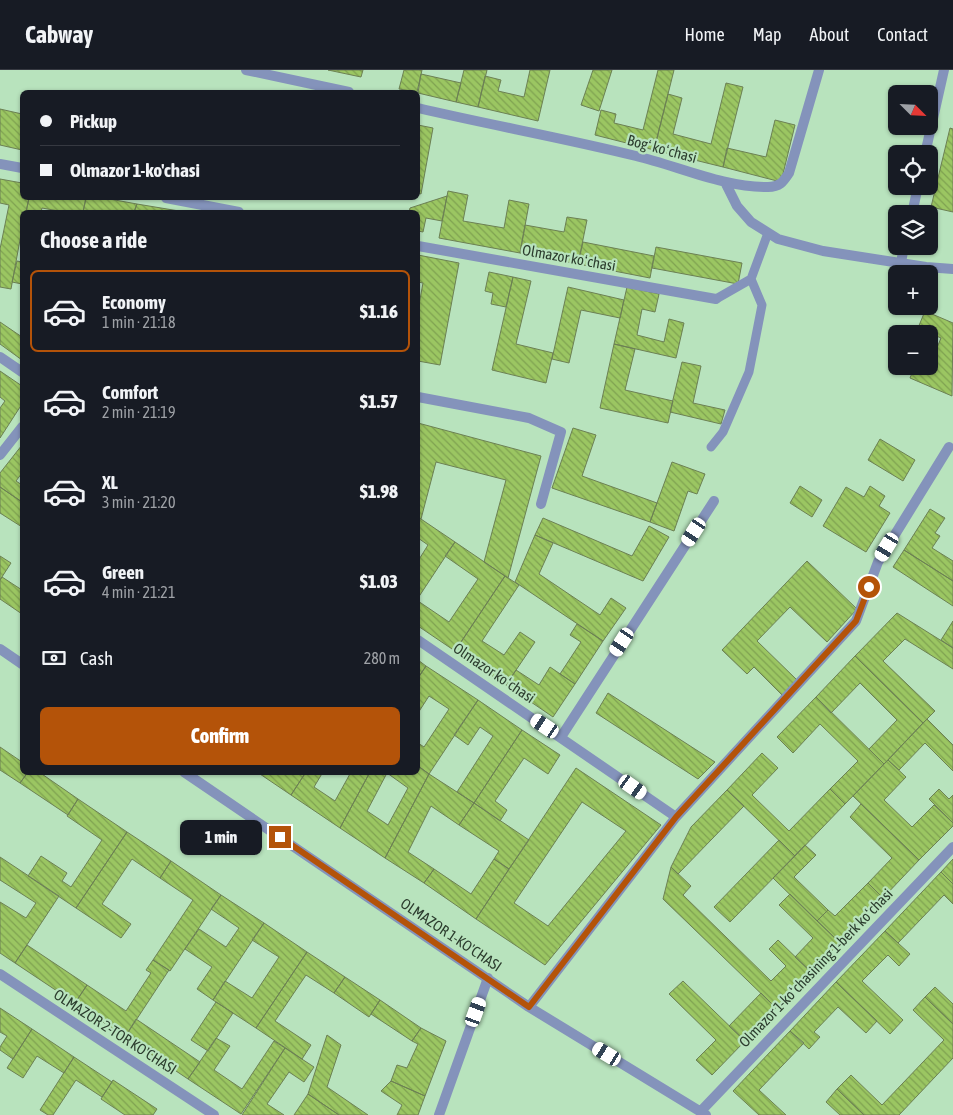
<!DOCTYPE html>
<meta charset="utf-8">
<style>
body{margin:0;font-family:"Asap Condensed",sans-serif;background:#20242c;color:#f1f3f6;height:100vh;display:flex;flex-direction:column;font-size:19px;white-space:nowrap}
*{box-sizing:border-box;margin:0}
p{font-size:16px;color:#9ea1a6}
.icon{flex:none;width:28px;height:28px;fill:none;stroke:currentColor;stroke-width:2;stroke-linecap:round;stroke-linejoin:round}
.map{position:relative;flex:1;overflow:hidden}
.side{position:absolute;left:20px;top:140px;width:400px;height:565px;display:flex;flex-direction:column;background:#171b24;border-radius:8px;box-shadow:0 1px 4px #0004}
.side>*{flex:none}
.hud{position:absolute;left:20px;top:20px;width:400px;height:110px;border-radius:8px;box-shadow:0 1px 4px #0004;display:grid;align-content:center;height:110px;padding:0 20px;background:#171b24}
.needle{width:32px;rotate:114deg}
.fabs{position:absolute;left:888px;top:15px;display:grid;gap:10px}
.fabs a{display:grid;place-items:center;width:50px;height:50px;border-radius:8px;background:#171b24;box-shadow:0 1px 4px #0004;font-size:25px}
.end{position:absolute;width:22px;height:22px;margin:-11px;border:6px solid #b45309;background:#fff;box-shadow:0 0 0 2px #fff}
.from{border-radius:50%}
.bubble{position:absolute;height:35px;border-radius:8px;background:#171b24;box-shadow:0 1px 4px #0004;font-size:16px;font-weight:800;line-height:35px;text-align:center}
.car{position:absolute;width:15px;height:30px;margin:-15px -8px;border-radius:6px;box-shadow:0 0 4px 1px #0007;background:linear-gradient(#fff 24%,#345 0 40%,#fff 0 76%,#345 0 86%,#fff 0)}
.hud b{display:flex;align-items:center;gap:18px;height:48px;font-size:19px}
.hud b+b{border-top:1px solid #363941}
.hud i{width:12px;height:12px;background:#f1f3f6}
ul{padding:0;list-style:none}
li{display:flex;align-items:center;gap:15px;height:82px;margin:0 10px 8px;padding:0 10px;border:2px solid transparent;border-radius:8px}
li div{flex:1}
li b{display:block;font-size:19px}
li em{font-style:normal;font-weight:800}
li.selected{border-color:#b45309}
li>.icon{width:45px;height:45px;stroke-width:1.5}
h2{padding:0 20px;font-size:22px;line-height:60px}
.pay{display:flex;align-items:center;gap:12px;height:55px;padding:0 20px;font-size:19px}
.pay p{margin-inline-start:auto}
.cta{display:flex;gap:10px;margin-top:auto;padding:10px 20px}
.cta a{flex:1;height:58px;border-radius:8px;background:#b45309;color:#fff;font-size:20px;font-weight:800;line-height:58px;text-align:center}
header{display:flex;align-items:center;gap:30px;box-sizing:border-box;height:70px;padding:0 25px;background:#171b24;border-bottom:1px solid #363941}
header strong{font-size:24px}
nav{display:flex;gap:28px;margin-inline-start:auto;font-size:18px}
.map>svg:first-child{display:block}
</style>
<header>
<strong>Cabway</strong>
<nav><a>Home</a><a>Map</a><a>About</a><a>Contact</a></nav>
</header>
<div class="map">
<svg width="953" height="1045" viewBox="0 0 953 1045">
<defs>
<pattern id="building-back-hatch" width="6" height="6" patternUnits="userSpaceOnUse" patternTransform="scale(1.25)"><rect width="6" height="6" fill="#9bc662"/><path d="M-1 5l2 2M0 0l6 6M5-1l2 2" fill="none" stroke="#7fa251"/></pattern>
</defs>
<rect width="100%" height="100%" fill="#b8e3bd"/>
<!-- building -->
<path fill="url(#building-back-hatch)" stroke="#6c8054" fill-rule="evenodd" d="M328,0H363L361,7Z
M404,0H422L417,22L399,19Z
M464,0H487L478,37L456,32Z
M530,0H550L538,51L478,37L485,6L501,10L498,21L524,27Z
M593,0H612L599,41L581,35Z
M658,0H674L654,80L595,65L601,40L616,44L614,53L643,60Z
M421,4L461,13L456,32L418,23Z
M726,13L743,17L723,97L654,80L668,24L682,28L673,64L711,74Z
M0,39L22,44V80L0,75Z
M775,50L795,55L781,112L723,97L727,78L766,87Z
M418,55L433,58L421,124L418,123Z
M950,58L953,59V142L931,137Z
M0,109L22,113V128H29L26,142H22V159L11,219L0,217V179L9,135L0,133Z
M448,121L468,125L463,151L504,158L509,130L529,134L520,183L439,168Z
M447,126L442,151L426,148L423,162L418,161V142H409L410,138Z
M29,128H86L83,142H64L42,138L41,142H26Z
M86,128H104L137,134L134,142H83Z
M137,134L185,142H134Z
M567,147L587,150L578,194L520,183L525,155L564,162Z
M583,172L654,186L650,208L578,194Z
M656,177L742,193L738,214L652,198Z
M418,185L459,193L440,295L418,291V240L423,213L418,212Z
M17,191L22,192V214L12,212Z
M489,202L513,207L506,237L491,234L493,223L485,221Z
M513,207L531,211L516,274L553,283L546,313L492,300Z
M568,217L624,230L620,248L581,240L569,293L552,289Z
M627,217L659,224L655,242L642,239L637,265L664,272L669,249L684,253L676,288L614,274Z
M925,241L953,253L952,326L910,308L915,296L929,297L941,268L918,258Z
M0,252L22,267V290L0,274Z
M614,274L635,279L625,320L673,331L668,353L600,338Z
M682,292L701,296L693,333L725,340L721,354L670,342Z
M0,301L22,316V334L0,368V338L5,331L0,327Z
M418,353L541,386L508,508L484,492L506,410L436,392L421,449L418,447Z
M573,358L596,365L582,406L657,433L650,452L552,418Z
M880,369L915,390L903,411L868,390Z
M22,375V403L16,411L22,415V432L0,417V403Z
M672,392L705,404L697,424L688,421L674,461L650,452Z
M800,416L822,430L812,447L790,433Z
M870,416L885,426L879,436L890,443L866,482L823,456L846,417L864,427Z
M0,417L22,432V457L0,443Z
M930,439L945,448L935,463L940,466L932,478L953,491V511L904,480Z
M418,447L455,472L418,528V491L428,475L418,468Z
M543,448L632,486L649,456L669,467L643,511L535,465Z
M535,465L553,473L539,504L600,545L611,528L626,538L603,571L515,512Z
M455,472L505,506L455,581L418,556V531L449,552L478,509L445,486Z
M904,480L953,511V536L893,497Z
M0,486L11,493L0,510Z
M807,491L857,539L827,572L790,537L757,571L797,610L782,625L754,597L747,604L722,580Z
M505,506L519,515L482,571L504,585L520,562L535,572L506,615L455,581Z
M2,507L22,520V544L0,529V510Z
M897,543L953,578V599L905,569L883,591L935,641L923,653L855,586Z
M953,551V578L941,570Z
M577,554L603,571L575,614L560,604L581,572L570,565Z
M855,586L923,653L884,694L869,679L897,650L860,613L831,643L816,627Z
M418,590L426,596L418,608Z
M426,596L478,630L429,704L418,696V673L424,677L449,639L429,626L418,643V608Z
M550,597L575,614L553,647L506,615L516,600L539,615Z
M608,623L715,692L698,709L596,643Z
M816,627L884,694L845,734L830,719L858,691L820,654L793,683L777,667Z
M478,630L522,660L474,733L457,722L493,666L480,657L468,675L454,665Z
M927,649L953,675V701L925,673L899,700L888,690Z
M522,660L560,685L548,704L524,688L495,731L507,740L500,751L474,733Z
M0,677L22,692V702H28L20,713L0,700Z
M762,683L778,698L752,725L789,761L830,719L845,734L795,786L727,720Z
M888,690L906,707L884,730L912,757L934,735L953,753V756L919,790L853,726Z
M418,696L429,704L385,788L340,758L370,702H418ZM387,703L408,718L388,755L367,741Z
M576,698L661,755L545,895L476,849ZM582,732L626,761L548,856L514,833Z
M28,702H39L78,729L68,745L20,713Z
M257,702H306L291,725Z
M306,702H323L314,717L335,731L351,702H370L340,758L291,725Z
M429,704L474,733L459,755L431,736L408,782L434,799L424,813L385,788Z
M939,719L949,729L953,725V753L929,729Z
M727,720L744,736L678,804L671,797L691,757Z
M78,729L127,762L76,838L28,806L41,786L67,803L62,811L71,817L102,770L67,746Z
M474,733L529,770L509,799L494,789L499,781L459,755Z
M861,734L919,790L883,828L868,813L892,788L850,747Z
M127,762L171,791L160,808L132,789L102,834L131,854L121,868L76,838Z
M779,770L795,786L730,852L714,837Z
M805,775L816,785L794,807L828,840L817,851L773,808Z
M0,787L59,826L15,893L0,883V832L26,848L36,833L0,810Z
M494,789L509,799L476,849L424,813L434,799L471,824Z
M953,789V814L941,802Z
M171,791L221,825L170,901L153,890L193,830L160,808Z
M671,797L691,816L683,825L771,911L786,896L769,879L778,870L811,902L776,938L663,829Z
M941,802L953,814V834L944,825L898,873L885,861Z
M868,813L883,828L840,873L817,851L828,840L835,846Z
M790,824L840,873L811,902L795,887L813,868L779,835Z
M221,825L264,853L213,930L197,919L212,897L185,879L199,859L226,877L239,858L211,839Z
M264,853L307,882L256,958L213,930L225,911L252,928L279,887L252,870Z
M885,861L910,884L899,896L888,885L862,911L903,950L890,964L836,912Z
M27,875L87,915L75,933L15,893Z
M307,882L345,907L334,923L306,905L275,951L311,975L302,989L256,958Z
M153,890L169,900L125,967L75,933L87,915L126,941L151,903L146,900Z
M345,907L380,930L369,947L334,923Z
M683,911L745,971L712,1005L696,990L716,970L669,924Z
M836,912L877,951L866,963L838,937L814,962L820,967L809,979L790,961Z
M935,917L953,934V954L925,927Z
M761,923L776,938L745,971L729,956Z
M925,927L953,954V988L899,1045H864L837,1019L851,1005L882,1035L944,970L913,940Z
M380,930L421,958L412,971L371,944Z
M216,932L233,943L208,981L191,970Z
M0,938L32,959L13,989L0,980V977L7,966L0,962Z
M136,949L200,992L188,1009L125,967Z
M421,958L446,971L425,1026L391,1011L397,995L407,998L418,974L412,971Z
M32,959L74,987L64,1003L37,986L23,1008L7,998Z
M790,961L804,973L759,1020L786,1045H759L733,1021Z
M327,965L341,975L327,1017L368,1045H339L308,1024Z
M216,968L230,976L214,1000L242,1019L274,971L285,978L241,1044L188,1009Z
M285,978L314,997L304,1012L289,1002L267,1034L284,1045H242Z
M74,987L112,1012L102,1027L76,1010L53,1045H48L40,1040Z
M113,1010L157,1039L153,1045H125L101,1029Z
M391,1011L425,1026L418,1045H397L402,1035L381,1021Z
M837,1019L864,1045H840L826,1032Z
M308,1024L339,1045H294Z"/>
<g fill="none" stroke-linecap="round" stroke-linejoin="round">
<!-- service -->
<path stroke="#8493bb" stroke-width="9" d="M716,229L751,209L768,163
M711,377L723,362L749,302L762,235L751,209"/>
<!-- minor -->
<path stroke="#8493bb" stroke-width="10" d="M246,0L349,22
M418,38C490,55 564,68 636,86C678,96 725,118 768,117C780,117 783,112 789,103L819,0
M925,84L944,0
M0,94L22,98
M725,112L737,136L751,152L778,169L823,181L926,197L953,199
M166,128L239,142
M912,144L918,116
M418,176L716,229
M901,193L904,176
M0,287L22,302
M418,327L529,348L561,362L541,434
M0,385L22,357
M418,570L676,747
M0,579L22,594
M561,667L714,431
M184,702L529,937L706,1045
M0,904L214,1045
M529,937L676,747L856,551L878,492L949,377
M701,1041L953,777
M439,1045L488,908"/>
</g>
<g fill="none" stroke-linecap="round" stroke-linejoin="round">
<!-- route -->
<path stroke="#b45309" stroke-width="6" d="M280,767L529,937L676,747L856,551L869,517"/>
</g>
<g text-anchor="middle" stroke-width="4.5" stroke-linejoin="round" paint-order="stroke">
<!-- street labels -->
<g font-size="15" fill="#2c3d2e" stroke="#b8e3bd">
<text transform="translate(662 79) rotate(15)" y="5">Bogʻ koʻchasi</text>
<text transform="translate(569 188) rotate(10)" y="5">Olmazor koʻchasi</text>
<text transform="translate(494 603) rotate(34)" y="5">Olmazor koʻchasi</text>
<text transform="translate(451 865) rotate(34)" y="5">OLMAZOR 1-KO'CHASI</text>
<text transform="translate(816 898) rotate(-46)" y="5">Olmazor 1-koʻchasining 1-berk koʻchasi</text>
<text transform="translate(115 962) rotate(33)" y="5">OLMAZOR 2-TOR KO'CHASI</text>
</g>
</g>
</svg>
<div class="fabs">
<a><svg class="needle" viewBox="-14 -14 28 28"><path d="M0-13l5 13h-10z" fill="#e53935"/><path d="M0 13l5-13h-10z" fill="#9ea1a6"/></svg></a>
<a><svg class="icon" aria-label="locate" viewBox="0 0 24 24"><circle cx="12" cy="12" r="6"/><path d="M12 2v4M12 18v4M2 12h4M18 12h4"/></svg></a>
<a><svg class="icon" aria-label="layers" viewBox="0 0 24 24"><path d="M12 4l9 5-9 5-9-5zM3 14l9 5 9-5"/></svg></a>
<a>+</a>
<a>−</a>
</div>
<i class="end from" style="left:869px;top:517px"></i>
<i class="end" style="left:280px;top:767px"></i>
<div class="bubble" style="left:180px;top:750px;width:82px">1 min</div>
<i class="car" style="left:694px;top:462px;rotate:213deg"></i>
<i class="car" style="left:887px;top:477px;rotate:211deg"></i>
<i class="car" style="left:622px;top:572px;rotate:213deg"></i>
<i class="car" style="left:545px;top:656px;rotate:304deg"></i>
<i class="car" style="left:633px;top:717px;rotate:125deg"></i>
<i class="car" style="left:476px;top:942px;rotate:20deg"></i>
<i class="car" style="left:607px;top:984px;rotate:301deg"></i>
<div class="hud">
<b><i class="from"></i>Pickup</b>
<b><i></i>Olmazor 1-ko'chasi</b>
</div>
<section class="side">
<h2>Choose a ride</h2>
<ul>
<li class="selected"><svg class="icon" aria-label="car" viewBox="0 0 24 24"><path d="M5 17H2v-5l4-1 3-4h7l3 4 3 1v5h-3M9 17h6M6 11h13"/><circle cx="7" cy="17" r="2"/><circle cx="17" cy="17" r="2"/></svg><div><b>Economy</b><p>1 min · 21:18</p></div><em>$1.16</em></li>
<li><svg class="icon" aria-label="car" viewBox="0 0 24 24"><path d="M5 17H2v-5l4-1 3-4h7l3 4 3 1v5h-3M9 17h6M6 11h13"/><circle cx="7" cy="17" r="2"/><circle cx="17" cy="17" r="2"/></svg><div><b>Comfort</b><p>2 min · 21:19</p></div><em>$1.57</em></li>
<li><svg class="icon" aria-label="car" viewBox="0 0 24 24"><path d="M5 17H2v-5l4-1 3-4h7l3 4 3 1v5h-3M9 17h6M6 11h13"/><circle cx="7" cy="17" r="2"/><circle cx="17" cy="17" r="2"/></svg><div><b>XL</b><p>3 min · 21:20</p></div><em>$1.98</em></li>
<li><svg class="icon" aria-label="car" viewBox="0 0 24 24"><path d="M5 17H2v-5l4-1 3-4h7l3 4 3 1v5h-3M9 17h6M6 11h13"/><circle cx="7" cy="17" r="2"/><circle cx="17" cy="17" r="2"/></svg><div><b>Green</b><p>4 min · 21:21</p></div><em>$1.03</em></li>
</ul>
<div class="pay"><svg class="icon" aria-label="cash" viewBox="0 0 24 24"><path d="M3 7h18v10H3z"/><circle cx="12" cy="12" r="2"/></svg>Cash<p>280 m</p></div>
<div class="cta"><a>Confirm</a></div>
</section>
</div>
